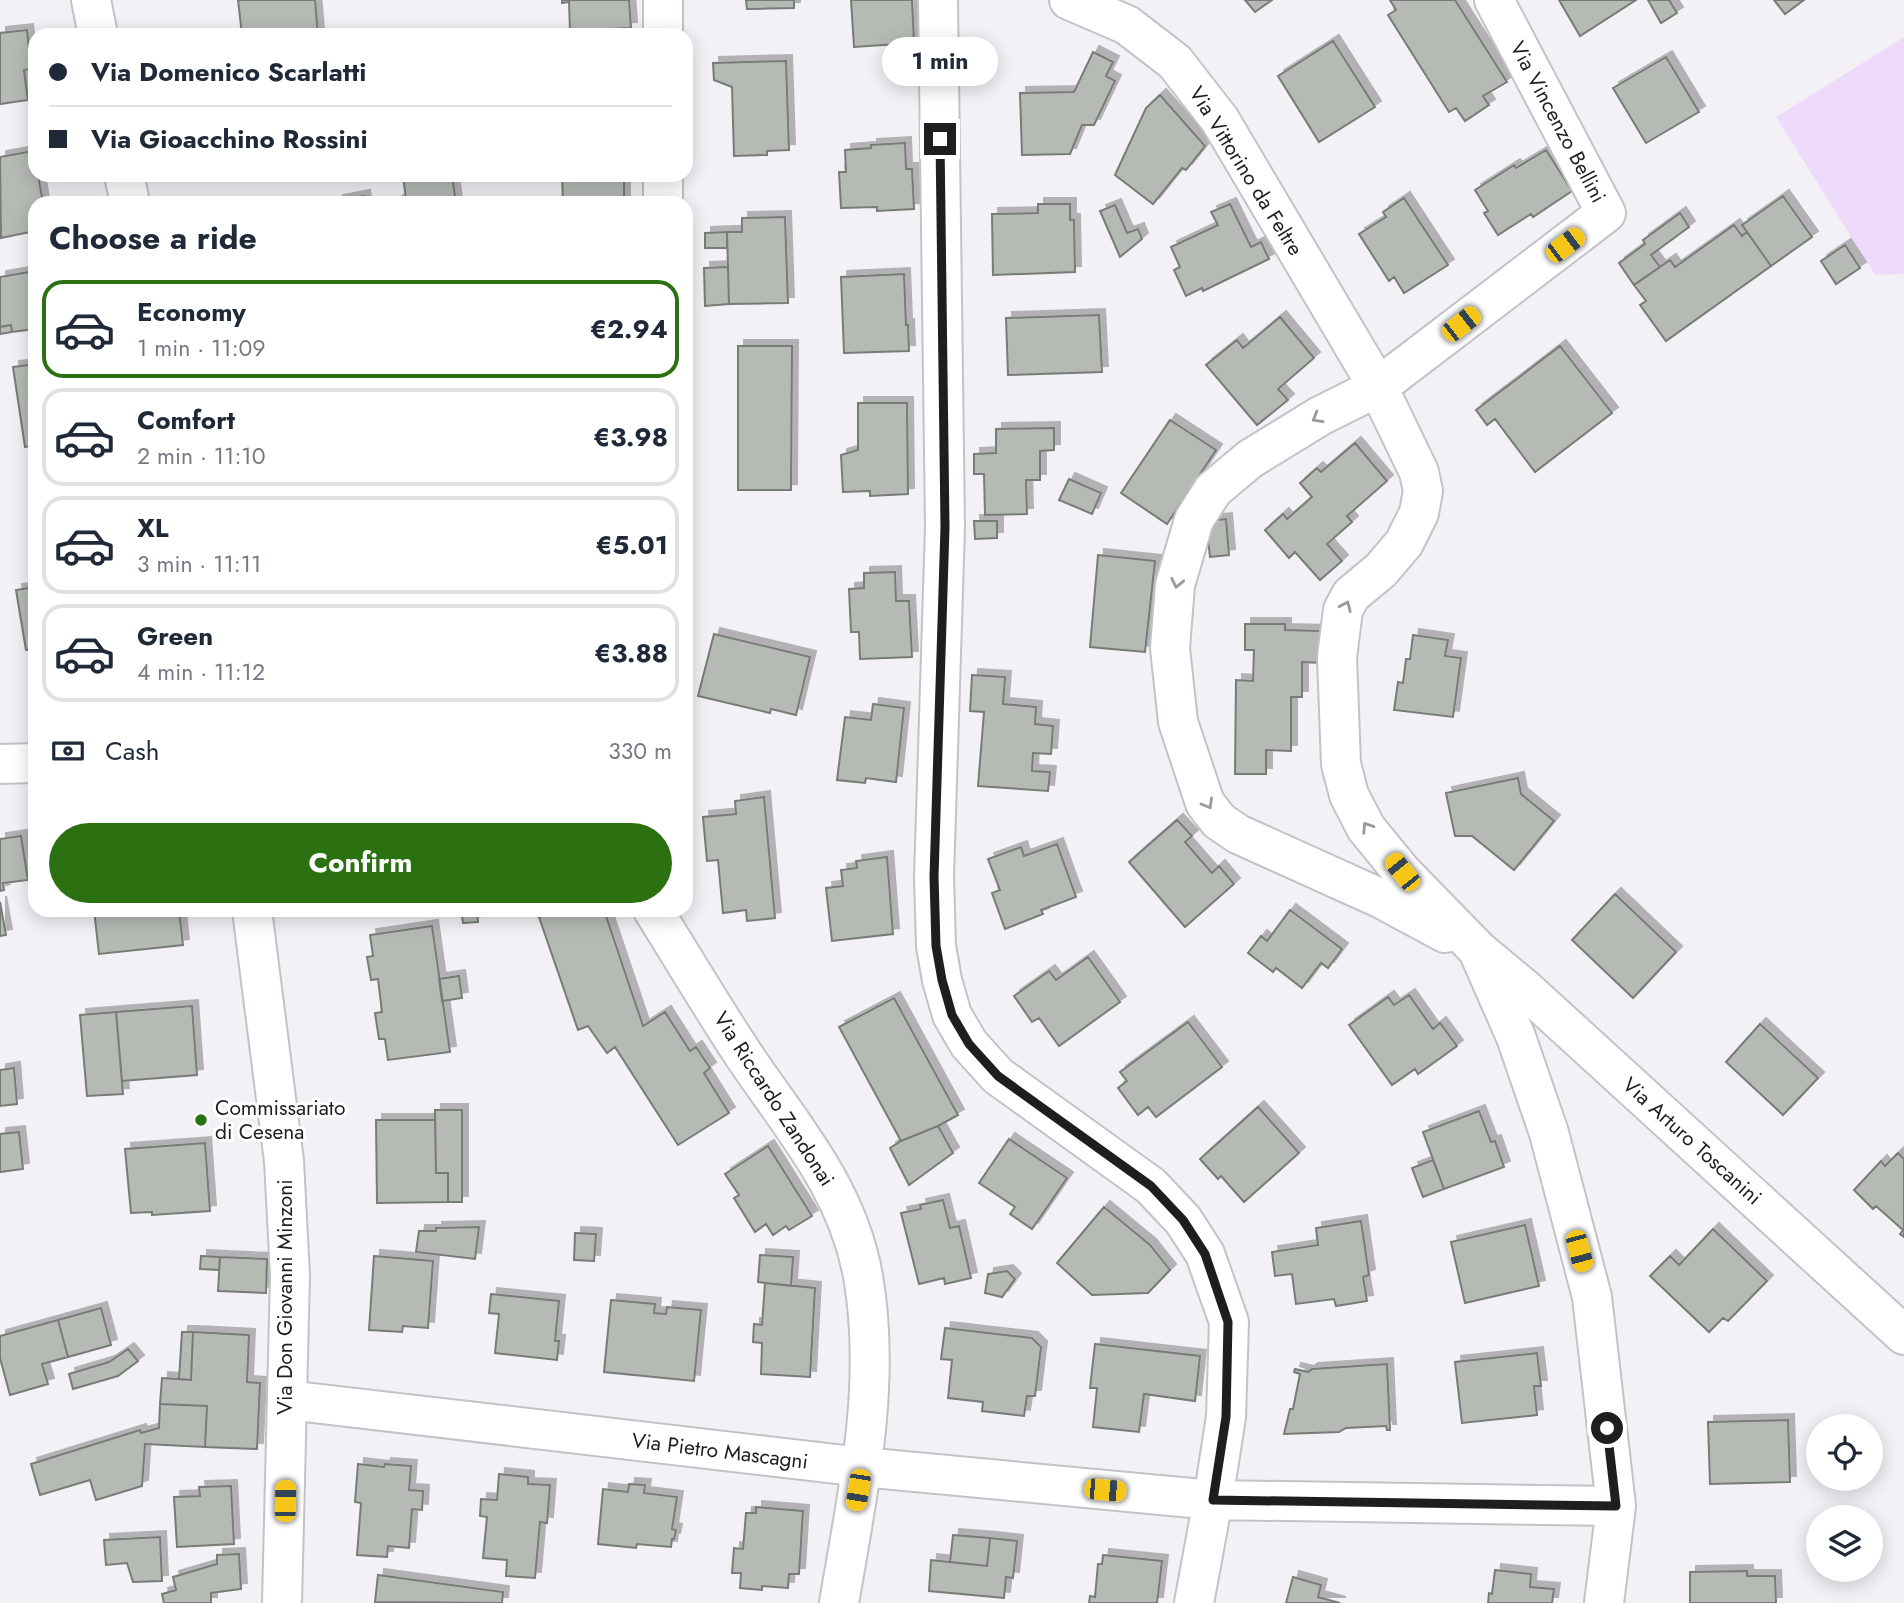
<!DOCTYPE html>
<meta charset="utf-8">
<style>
body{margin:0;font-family:Jost,sans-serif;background:#f2f2f3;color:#1f2937;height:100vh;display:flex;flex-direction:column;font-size:26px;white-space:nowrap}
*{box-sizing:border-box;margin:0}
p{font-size:23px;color:#747a83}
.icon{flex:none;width:38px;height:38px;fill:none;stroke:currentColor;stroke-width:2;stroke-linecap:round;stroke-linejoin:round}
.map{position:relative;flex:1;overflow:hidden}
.details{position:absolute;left:28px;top:196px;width:665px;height:721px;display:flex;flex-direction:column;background:#fff;border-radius:21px;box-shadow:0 4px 18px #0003}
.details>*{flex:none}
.guide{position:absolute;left:28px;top:28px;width:665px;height:154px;border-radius:21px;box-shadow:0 4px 18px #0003;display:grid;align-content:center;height:154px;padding:0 21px;background:#fff}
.buttons{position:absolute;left:1806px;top:1414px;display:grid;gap:14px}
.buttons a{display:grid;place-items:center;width:77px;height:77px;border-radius:50%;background:#fff;box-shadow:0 4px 18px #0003;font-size:35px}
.end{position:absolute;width:32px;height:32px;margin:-16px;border:9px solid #1f1d1f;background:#fff;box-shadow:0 0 0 4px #fff}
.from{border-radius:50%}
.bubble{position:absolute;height:49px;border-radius:24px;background:#fff;box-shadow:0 4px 18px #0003;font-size:23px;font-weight:700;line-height:49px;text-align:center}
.car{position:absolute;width:21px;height:42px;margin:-21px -10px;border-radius:9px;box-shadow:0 0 5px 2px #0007;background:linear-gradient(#f5c518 24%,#345 0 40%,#f5c518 0 76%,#345 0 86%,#f5c518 0)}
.guide b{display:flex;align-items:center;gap:24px;height:66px;font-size:26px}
.guide b+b{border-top:2px solid #e0e1e3}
.guide i{width:18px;height:18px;background:#1f2937}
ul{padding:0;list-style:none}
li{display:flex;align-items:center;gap:21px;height:98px;margin:0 14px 10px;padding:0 7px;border:4px solid #e0e1e3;border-radius:21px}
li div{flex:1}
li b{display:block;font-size:26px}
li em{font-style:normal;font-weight:700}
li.on{border-color:#2b7111}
li>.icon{width:63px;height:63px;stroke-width:1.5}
h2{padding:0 21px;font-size:32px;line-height:84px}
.pay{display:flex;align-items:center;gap:18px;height:77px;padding:0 21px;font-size:26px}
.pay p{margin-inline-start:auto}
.button{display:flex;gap:14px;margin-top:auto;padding:14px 21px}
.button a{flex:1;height:80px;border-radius:42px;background:#2b7111;color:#fff;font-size:28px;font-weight:700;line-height:80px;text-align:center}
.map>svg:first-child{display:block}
</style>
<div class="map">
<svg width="1904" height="1603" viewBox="0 0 1904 1603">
<defs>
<filter id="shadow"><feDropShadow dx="6" dy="-6" stdDeviation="0" flood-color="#0004"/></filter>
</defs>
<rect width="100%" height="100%" fill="#f4f1f6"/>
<!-- green -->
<path fill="#eedbfc" d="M1904,37V274L1875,275L1776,117Z"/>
<!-- building -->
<path fill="#b6bab5" stroke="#787b77" stroke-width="2" filter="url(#shadow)" d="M238,0H315L318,35H242Z
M562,0H629L631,28L570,31L569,2L562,3Z
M746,0H794V8L747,9Z
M851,0H912L914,43L854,47Z
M1245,0H1272L1255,12Z
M1390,0H1455L1507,82L1483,96L1489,105L1465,121L1456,108L1449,112L1388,15L1396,10Z
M1559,0H1636L1580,36Z
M1648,0H1669L1677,13L1661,23Z
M1774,0H1804L1785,14Z
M27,30L31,69L24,70L28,100L0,104V33Z
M1333,41L1375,107L1319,142L1278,76Z
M1093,52L1113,62L1106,76L1115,81L1094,125H1082L1070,154L1022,155L1020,93L1074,92Z
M1666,57L1699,112L1646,143L1613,88Z
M786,61L789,150L767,151V155L734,156L732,87L714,80L713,63Z
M1160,95L1205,146L1186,170L1182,168L1153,204L1115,175L1146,108Z
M905,143L906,169H912L914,209L877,211V207L841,208L839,172H846L845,150L871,148V145Z
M1546,150L1572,191L1533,217L1531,214L1498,235L1484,213L1488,211L1475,190L1514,165L1516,168Z
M33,151L35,175H38L43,203H35V231L1,238L0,157Z
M403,175H452L456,203H397V201L406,200Z
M562,175H624V203H563Z
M364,196L365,203H337V201Z
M1783,196L1812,237L1771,266L1742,225Z
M1404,198L1448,265L1404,293L1394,277L1389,281L1359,234L1386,217L1383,212Z
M1038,204H1070V220H1074L1075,272L993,275L992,214L1038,213Z
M1230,204L1251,247L1261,242L1269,259L1203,291L1202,288L1186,296L1174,270L1180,267L1171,247L1218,225L1211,212Z
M1115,205L1127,233L1138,229L1142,239L1120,257L1100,211Z
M1680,213L1689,227L1651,255L1660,267L1634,285L1619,263L1645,244L1643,240Z
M785,217L788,303L729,304L727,232H742V218Z
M1734,225L1742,236L1747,232L1771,266L1666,341L1640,305L1646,301L1634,285L1670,260L1675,267Z
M727,232V248H705V233Z
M1845,245L1860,268L1836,284L1821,261Z
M728,267L729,304L705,306L704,268Z
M35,271V329L12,332L11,325L0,327V277Z
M904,274L906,325H908L909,351L844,353L841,277Z
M1099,315L1102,372L1008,375L1006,318Z
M1280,317L1314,358L1278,389L1288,400L1257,425L1206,365L1237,340L1243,348Z
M11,325L12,332L0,334V327Z
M738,346H792L791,490H738Z
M1560,346L1612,413L1535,472L1495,419L1487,425L1476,410Z
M35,364V445L25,447L13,367Z
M858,403H907L908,494L870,496V491L843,492L841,455L858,450Z
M1170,420L1216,450L1167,524L1121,493Z
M1054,428V450L1040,451V480H1026L1027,514L985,515L984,474H974V454L996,453V429Z
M1355,443L1387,481L1347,516L1352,522L1327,544L1342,561L1320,580L1295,552L1289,558L1265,530L1283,514L1287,519L1312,497L1300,483L1317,468L1321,472Z
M35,472V504L29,473Z
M1069,479L1101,493L1092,514L1059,500Z
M1226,519L1229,555L1210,557L1206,521Z
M974,521H997V538L975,539Z
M1098,555L1155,561L1145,652L1090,647Z
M895,572L896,601H909L912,657L860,659L859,632H851L849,589L864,588V573Z
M35,587V648L26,650L16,590Z
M1245,624H1285V630L1321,631V663L1302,662V697H1291V751L1266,750V774H1235L1236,680L1253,681L1254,650H1245Z
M714,634L810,657L796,715L771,709L770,713L698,696Z
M1413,635L1448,640L1445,656L1461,658L1453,717L1394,710L1398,682L1403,683L1406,659H1410Z
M972,675L1005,677L1003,704L1036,707L1035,724L1053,726L1051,754L1033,753L1032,771L1050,772L1048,791L978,786L984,712L970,711Z
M873,704L904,708L896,782L866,778L865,783L837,780L845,717L871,720Z
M1518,778L1521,794L1554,821L1514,870L1472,836H1455L1446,793Z
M764,797L775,918L747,921L746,910L723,913L718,860L707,861L703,817L736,814L735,801Z
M1177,820L1192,836L1185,842L1212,873L1219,866L1234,884L1185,927L1129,862Z
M21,836L28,880L3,883L4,890L0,891V839Z
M1057,844L1076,897L1041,910L1043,914L1005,929L992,893L1000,890L988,859L1021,847L1024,856Z
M887,857L893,934L832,941L826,888L843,886L841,870L857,868L856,861Z
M1615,894L1676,952L1633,998L1572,940Z
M0,902L6,935L0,936Z
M94,910H179L183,945L99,954Z
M461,910H477L478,922L463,923Z
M559,910H604L643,1026L665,1012L690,1051L696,1047L710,1068L704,1073L729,1113L678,1145L615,1047L607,1053L588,1026L578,1030L539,917Z
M1290,910L1342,949L1328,968L1321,963L1302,988L1276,968L1273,972L1248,953L1261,936L1267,941Z
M432,926L450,1052L388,1060L385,1039H379L375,1013L382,1012L378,979L371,980L367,957L373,956L370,935Z
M1088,957L1120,1002L1059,1046L1039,1018L1032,1022L1014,996L1049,971L1056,980Z
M459,976L462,998L442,1001L439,979Z
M1409,995L1433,1029L1440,1023L1457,1046L1418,1074L1415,1069L1392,1085L1349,1025L1388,997L1394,1005Z
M894,998L958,1115L938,1126L901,1141L839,1027Z
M192,1006L197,1075L122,1081L116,1012Z
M116,1012L123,1094L87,1096L80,1015Z
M1188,1022L1222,1067L1156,1117L1148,1107L1138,1115L1118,1088L1127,1081L1120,1072Z
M1760,1024L1818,1078L1783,1115L1726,1062Z
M14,1068L17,1104L0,1106V1070Z
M1258,1107L1299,1153L1244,1202L1221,1176L1218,1179L1200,1159Z
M435,1110H462V1202H448V1173H436Z
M1479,1111L1491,1142L1495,1141L1504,1167L1444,1189L1423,1132Z
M376,1120H435L436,1173H448V1202L377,1203Z
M938,1126L953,1153L909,1185L890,1148L901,1141Z
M19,1132L23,1169L0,1172V1134Z
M1009,1139L1067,1178L1032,1229L1010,1214L1015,1207L979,1183Z
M205,1143L210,1211L152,1215V1212L131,1213L125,1149Z
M768,1146L812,1216L789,1230L786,1226L773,1235L766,1224L755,1232L734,1198L739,1195L725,1174Z
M1898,1153L1904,1159V1237L1900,1234L1903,1230L1876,1206L1873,1209L1854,1190L1881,1161L1885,1166Z
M1433,1160L1444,1189L1423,1197L1412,1168Z
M943,1200L950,1228L959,1226L971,1278L945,1284L944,1278L919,1284L901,1213L921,1209L920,1205Z
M1104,1207L1150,1245L1170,1270L1148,1293L1092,1295L1057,1263Z
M1361,1221L1369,1275L1363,1277L1367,1301L1336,1306L1334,1299L1296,1304L1292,1274L1275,1276L1272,1252L1318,1245L1316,1228Z
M1525,1225L1539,1286L1465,1303L1451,1242Z
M479,1227L475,1259L416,1252L419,1231H436V1228Z
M1713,1229L1767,1281L1728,1321L1723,1318L1709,1332L1650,1276L1670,1256L1679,1265Z
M575,1233L596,1234L594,1261L574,1260Z
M760,1255L793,1257L791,1286L758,1282Z
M201,1256L220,1257L219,1270L200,1269Z
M374,1256L433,1261L428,1328L403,1326L402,1332L369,1330Z
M220,1257L267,1259L266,1293L218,1291Z
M1007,1271L1015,1279L1002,1297L985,1293L988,1274Z
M765,1283L815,1288L810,1377L761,1374L762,1343L753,1342L754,1324L762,1325Z
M491,1294L559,1301L555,1341H559L557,1360L495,1353L499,1314L489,1313Z
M611,1300L655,1304L654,1313L666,1314L667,1307L701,1310L694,1381L604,1372Z
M101,1308L111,1345L68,1357L58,1320Z
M58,1320L68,1357L42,1364L48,1384L10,1395L0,1358V1336Z
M945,1328L1032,1338L1041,1347L1035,1396H1027L1024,1416L982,1411L983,1402L948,1398L952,1360L941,1359Z
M182,1332H193L191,1380L179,1379Z
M193,1332L249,1335L247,1382L260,1383L257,1449L205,1447L207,1406L160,1404L162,1378L191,1380Z
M1095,1344L1200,1356L1195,1401L1144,1394L1139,1432L1093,1427L1097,1388H1090Z
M128,1349L138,1361L118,1376L73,1389L69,1374L109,1362Z
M1537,1353L1541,1386H1534L1537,1415L1462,1423L1455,1362Z
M1387,1364L1390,1430H1387L1386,1426L1346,1428L1339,1432L1284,1434L1290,1409H1293L1300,1374L1294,1372L1295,1369L1308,1372L1312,1369Z
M160,1404L207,1406L205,1447L145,1444L142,1486L96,1500L90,1480L40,1495L31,1464L140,1430L141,1433L159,1428Z
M1788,1420L1790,1482L1710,1484L1708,1422Z
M358,1464L384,1467L385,1464L411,1466L409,1490L423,1491L422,1510L412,1509L409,1548L388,1546L387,1557L357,1555L361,1503L355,1502Z
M499,1474L528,1477V1484L550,1485L547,1523L540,1522L535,1578L506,1576L507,1560L483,1558L487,1517L480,1516L481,1499L497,1500Z
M629,1484L645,1485L644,1493L677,1497L672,1529L676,1530L674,1539H672L671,1547L637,1544L636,1548L598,1544L603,1489L628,1492Z
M231,1486L234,1544L177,1547L174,1497L200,1496L199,1487Z
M756,1507L803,1511L799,1574H789L788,1588L762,1586V1590L740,1588L741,1573H732L734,1548L743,1549L746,1513H756Z
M953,1535L990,1538L987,1566L950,1562Z
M160,1537L162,1581L133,1582L127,1563L106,1565L104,1540Z
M990,1538L1017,1541L1013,1578L1006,1577L1004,1598L929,1591L931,1560L987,1566Z
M239,1554L241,1589L211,1593V1603H164L162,1594L176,1590L173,1577L217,1564V1555Z
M1103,1555L1162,1561L1157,1603H1089L1090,1596L1095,1597L1098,1564H1102Z
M1495,1570L1531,1574L1530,1587L1554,1589L1552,1603H1488L1489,1593L1492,1594Z
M1747,1571V1576H1775L1776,1603H1690V1572Z
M378,1575L503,1592L502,1603L375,1602Z
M1293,1577L1321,1585L1318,1597L1340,1603H1286Z"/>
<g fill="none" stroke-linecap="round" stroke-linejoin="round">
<!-- minor casing -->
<g stroke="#c5c2c7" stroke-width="42">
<path id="minor" d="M91,0L98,35
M938,0L945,527L934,877L936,946L942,980L952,1015L969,1044L998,1076L1151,1186L1183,1220L1205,1254L1229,1322L1226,1417L1213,1500L1194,1603
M1069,0L1127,25L1175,62L1220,120L1378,387L1419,472L1423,491L1419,513L1404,543L1381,570L1351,595L1343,610L1337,657L1341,764L1349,795L1366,828L1402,872L1478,950L1526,990L1904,1335
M663,35V0
M124,175L130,203
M663,203V175
M0,764L35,763
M252,910L284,1161L290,1275L282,1603
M653,910C683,958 712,1007 743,1054C791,1126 847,1187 863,1276C882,1385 857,1496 839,1603
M1445,933L1382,899L1238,834L1219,821L1205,803L1178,722L1170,648L1175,585L1194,520L1213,490L1250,459L1320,416L1378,387L1606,213L1494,0
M1480,955L1516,1037L1549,1133L1592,1297L1616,1506L1604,1603
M287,1400L862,1467L1213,1500L1616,1506"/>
</g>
<!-- minor -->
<use href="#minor" stroke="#fff" stroke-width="38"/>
</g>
<!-- one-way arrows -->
<defs><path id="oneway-chevron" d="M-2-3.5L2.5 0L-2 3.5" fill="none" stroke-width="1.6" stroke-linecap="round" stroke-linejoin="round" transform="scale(1.75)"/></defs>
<g stroke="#9a999a">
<use href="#oneway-chevron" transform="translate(1317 418) rotate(150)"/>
<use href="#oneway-chevron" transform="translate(1177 583) rotate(102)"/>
<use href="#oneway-chevron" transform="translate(1346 606) rotate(-66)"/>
<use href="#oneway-chevron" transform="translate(1208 804) rotate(60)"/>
<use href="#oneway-chevron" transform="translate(1367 827) rotate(-123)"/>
</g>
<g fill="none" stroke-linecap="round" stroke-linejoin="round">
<!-- route -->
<path stroke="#1f1d1f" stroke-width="9" d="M940,139L945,527L934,877L936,946L942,980L952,1015L969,1044L998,1076L1151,1186L1183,1220L1205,1254L1228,1322L1226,1417L1213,1500L1616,1506L1607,1428"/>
</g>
<!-- markers -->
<circle fill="#2b7111" stroke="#fff" stroke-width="2.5" cx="201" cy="1120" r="7"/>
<g text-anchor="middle" stroke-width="6" stroke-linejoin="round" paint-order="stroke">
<!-- street labels -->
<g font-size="21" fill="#1f1d1f" stroke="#fff">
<text transform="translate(1558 122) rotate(62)" y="7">Via Vincenzo Bellini</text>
<text transform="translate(1246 171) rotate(58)" y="7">Via Vittorino da Feltre</text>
<text transform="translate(774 1099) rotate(57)" y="7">Via Riccardo Zandonai</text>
<text transform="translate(1692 1141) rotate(42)" y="7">Via Arturo Toscanini</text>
<text transform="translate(285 1297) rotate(-90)" y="7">Via Don Giovanni Minzoni</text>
<text transform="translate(720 1451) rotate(7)" y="7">Via Pietro Mascagni</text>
</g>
<!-- poi labels -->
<g font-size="21" fill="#1f1d1f" stroke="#fff" text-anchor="start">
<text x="215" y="1115">Commissariato<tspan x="215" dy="24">di Cesena</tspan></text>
</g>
</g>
</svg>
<div class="buttons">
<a><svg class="icon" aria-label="locate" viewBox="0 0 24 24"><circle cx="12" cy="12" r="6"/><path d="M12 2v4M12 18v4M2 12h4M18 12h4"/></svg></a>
<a><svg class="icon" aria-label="layers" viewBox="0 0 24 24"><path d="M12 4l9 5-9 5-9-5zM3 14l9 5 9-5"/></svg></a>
</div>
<i class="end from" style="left:1607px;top:1428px"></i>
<i class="end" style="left:940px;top:139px"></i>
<div class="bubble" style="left:882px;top:37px;width:116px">1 min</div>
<i class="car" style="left:1565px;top:245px;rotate:53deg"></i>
<i class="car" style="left:1461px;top:324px;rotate:52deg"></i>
<i class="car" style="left:1402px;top:872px;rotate:321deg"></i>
<i class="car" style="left:1579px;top:1251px;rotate:165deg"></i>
<i class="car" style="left:858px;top:1490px;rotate:189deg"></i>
<i class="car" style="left:1105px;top:1490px;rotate:95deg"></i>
<i class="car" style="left:285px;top:1501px;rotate:1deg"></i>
<div class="guide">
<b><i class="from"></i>Via Domenico Scarlatti</b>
<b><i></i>Via Gioacchino Rossini</b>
</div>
<section class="details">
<h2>Choose a ride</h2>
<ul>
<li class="on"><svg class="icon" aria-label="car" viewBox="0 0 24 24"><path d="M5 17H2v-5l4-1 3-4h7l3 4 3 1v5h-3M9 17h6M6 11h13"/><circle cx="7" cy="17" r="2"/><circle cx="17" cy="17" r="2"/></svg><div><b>Economy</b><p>1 min · 11:09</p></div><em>€2.94</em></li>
<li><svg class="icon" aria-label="car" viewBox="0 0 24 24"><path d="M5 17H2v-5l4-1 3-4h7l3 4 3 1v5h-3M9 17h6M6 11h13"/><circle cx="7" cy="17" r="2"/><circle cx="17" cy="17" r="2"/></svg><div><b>Comfort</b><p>2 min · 11:10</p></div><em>€3.98</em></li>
<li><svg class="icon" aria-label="car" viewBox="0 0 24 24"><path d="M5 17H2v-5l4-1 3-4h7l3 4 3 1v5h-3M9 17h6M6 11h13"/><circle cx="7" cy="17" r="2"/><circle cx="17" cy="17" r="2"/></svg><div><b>XL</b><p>3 min · 11:11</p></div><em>€5.01</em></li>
<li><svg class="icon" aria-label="car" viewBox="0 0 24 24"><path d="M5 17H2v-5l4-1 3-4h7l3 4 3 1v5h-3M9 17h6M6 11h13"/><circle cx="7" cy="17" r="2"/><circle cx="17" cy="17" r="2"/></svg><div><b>Green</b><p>4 min · 11:12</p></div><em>€3.88</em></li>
</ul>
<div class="pay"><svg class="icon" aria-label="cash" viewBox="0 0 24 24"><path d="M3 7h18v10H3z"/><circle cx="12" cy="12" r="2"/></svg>Cash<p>330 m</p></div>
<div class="button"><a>Confirm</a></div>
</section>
</div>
